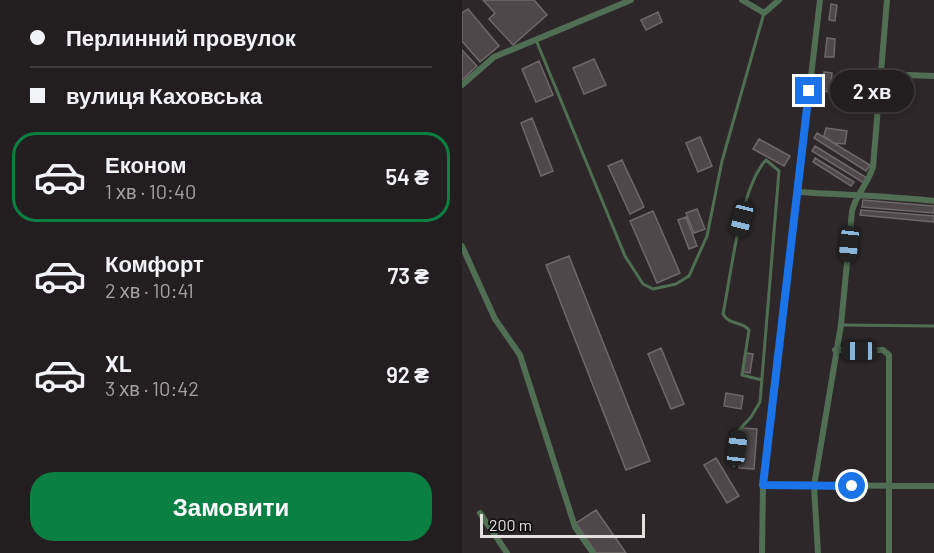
<!DOCTYPE html>
<html lang="uk">
<meta charset="utf-8">
<style>
body{margin:0;font-family:Barlow,sans-serif;background:#2a2628;color:#f1f3f6;height:100vh;display:flex;flex-direction:column;font-size:22px;white-space:nowrap}
*{box-sizing:border-box;margin:0}
p{font-size:20px;color:#a2a2a4}
.icon{flex:none;width:33px;height:33px;fill:none;stroke:currentColor;stroke-width:2;stroke-linecap:round;stroke-linejoin:round}
.map{position:relative;flex:1;overflow:hidden}
.side{display:flex;flex-direction:column;background:#221d1f;width:462px}
.side>*{flex:none}
.guide{display:grid;align-content:center;height:132px;padding:0 30px;background:#221d1f}
.scale{position:absolute;left:18px;bottom:15px;width:165px;box-sizing:border-box;padding-left:6px;border:3px solid #e3e0e0;border-top:0;font-size:16px;line-height:21px;white-space:nowrap;color:#e3e0e0;-webkit-text-stroke:4px #131112;paint-order:stroke}
.end{position:absolute;width:27px;height:27px;margin:-14px;border:8px solid #1a73e8;background:#fff;box-shadow:0 0 0 3px #fff}
.from{border-radius:50%}
.bubble{position:absolute;height:42px;border-radius:21px;background:#221d1f;box-shadow:0 3px 9px #0003,0 0 0 2px #3f3b3d;font-size:20px;font-weight:600;line-height:42px;text-align:center}
.car{position:absolute;width:18px;height:36px;margin:-18px -9px;border-radius:8px;box-shadow:0 0 4px 2px #0007;background:linear-gradient(#222 24%,#8ab4d8 0 40%,#222 0 76%,#8ab4d8 0 86%,#222 0)}
.guide b{display:flex;align-items:center;gap:21px;height:57px;font-size:22px}
.guide b+b{border-top:2px solid #3f3b3d}
.guide i{width:15px;height:15px;background:#f1f3f6}
ul{padding:0;list-style:none}
li{display:flex;align-items:center;gap:18px;height:90px;margin:0 12px 9px;padding:0 18px;border:3px solid transparent;border-radius:24px}
li div{flex:1}
li b{display:block;font-size:22px}
li em{font-style:normal;font-weight:600}
li.on{border-color:#0b8043}
li>.icon{width:54px;height:54px;stroke-width:1.5}
.cta{display:flex;gap:12px;margin-top:auto;padding:12px 30px}
.cta a{flex:1;height:69px;border-radius:24px;background:#0b8043;color:#fff;font-size:24px;font-weight:600;line-height:69px;text-align:center}
main{display:flex;flex:1;min-height:0}
.map>svg:first-child{display:block}
</style>
<main>
<section class="side">
<div class="guide">
<b><i class="from"></i>Перлинний провулок</b>
<b><i></i>вулиця Каховська</b>
</div>
<ul>
<li class="on"><svg class="icon" aria-label="car" viewBox="0 0 24 24"><path d="M5 17H2v-5l4-1 3-4h7l3 4 3 1v5h-3M9 17h6M6 11h13"/><circle cx="7" cy="17" r="2"/><circle cx="17" cy="17" r="2"/></svg><div><b>Економ</b><p>1 хв · 10:40</p></div><em>54 ₴</em></li>
<li><svg class="icon" aria-label="car" viewBox="0 0 24 24"><path d="M5 17H2v-5l4-1 3-4h7l3 4 3 1v5h-3M9 17h6M6 11h13"/><circle cx="7" cy="17" r="2"/><circle cx="17" cy="17" r="2"/></svg><div><b>Комфорт</b><p>2 хв · 10:41</p></div><em>73 ₴</em></li>
<li><svg class="icon" aria-label="car" viewBox="0 0 24 24"><path d="M5 17H2v-5l4-1 3-4h7l3 4 3 1v5h-3M9 17h6M6 11h13"/><circle cx="7" cy="17" r="2"/><circle cx="17" cy="17" r="2"/></svg><div><b>XL</b><p>3 хв · 10:42</p></div><em>92 ₴</em></li>
</ul>
<div class="cta"><a>Замовити</a></div>
</section>
<div class="map">
<svg width="472" height="553" viewBox="0 0 472 553">
<rect width="100%" height="100%" fill="#2d2729"/>
<!-- building -->
<path fill="#4e484a" stroke="#6f686a" stroke-width="1.5" d="M21,0H72L85,15L51,45L27,19L33,13Z
M369,4L375,5L373,21L367,20Z
M6,9L37,46L18,62L0,41V13Z
M196,12L200,22L184,30L179,20Z
M365,38L373,39L372,57H363Z
M0,50L15,66L0,80Z
M132,59L144,85L122,94L111,68Z
M77,61L91,95L74,102L60,69Z
M362,72L370,73L368,92L360,91Z
M70,118L91,171L79,176L59,123Z
M364,128L385,131L383,144L372,143L362,136Z
M355,133L408,165L404,171L352,138Z
M238,137L250,166L236,172L224,143Z
M297,139L328,156L322,166L291,149Z
M353,146L405,178L402,183L350,151Z
M353,158L392,182L389,186L351,162Z
M160,160L182,207L168,214L146,166Z
M401,200L472,206V213L400,207Z
M235,209L243,229L232,233L224,213Z
M399,210L472,216V222L398,215Z
M191,211L218,273L195,283L168,221Z
M224,217L235,246L227,249L216,220Z
M107,256L188,461L164,470L84,265Z
M199,348L222,404L209,409L186,354Z
M284,353L291,354L288,373L281,372Z
M264,393L281,396L279,409L262,406Z
M280,428L295,429L292,469L277,468Z
M254,458L277,496L265,503L242,465Z
M134,510L164,553H134L114,523Z"/>
<g fill="none" stroke-linecap="round" stroke-linejoin="round">
<!-- lane -->
<path stroke="#506e53" stroke-width="3" d="M74,40L163,256L181,284L191,289L214,284L227,276L245,236L260,161L302,13
M379,325L472,326
M272,466L277,430L289,417L298,402L317,171L304,160C278,188 269,275 261,314C268,326 281,321 287,330L280,375L300,380"/>
<!-- street -->
<path stroke="#506e53" stroke-width="6" d="M280,0L302,13L317,0
M418,74L472,76
M0,85L32,57L169,0
M337,192C382,195 427,196 472,201
M0,246L33,319L58,355L113,527L131,553
M373,350H421L427,355V553
M301,485L472,486
M18,513L45,553
M300,553L301,485L358,0
M356,553L352,486L379,325L390,211C394,194 406,184 411,167L425,0"/>
</g>
<g fill="none" stroke-linecap="round" stroke-linejoin="round">
<!-- route -->
<path stroke="#1a73e8" stroke-width="8" d="M347,91L301,485L390,486"/>
</g>
</svg>
<div class="scale">200 m</div>
<i class="end from" style="left:390px;top:486px"></i>
<i class="end" style="left:347px;top:91px"></i>
<div class="bubble" style="left:368px;top:70px;width:84px">2 хв</div>
<i class="car" style="left:280px;top:219px;rotate:194deg"></i>
<i class="car" style="left:387px;top:244px;rotate:186deg"></i>
<i class="car" style="left:397px;top:351px;rotate:270deg"></i>
<i class="car" style="left:275px;top:448px;rotate:7deg"></i>
</div>
</main>
